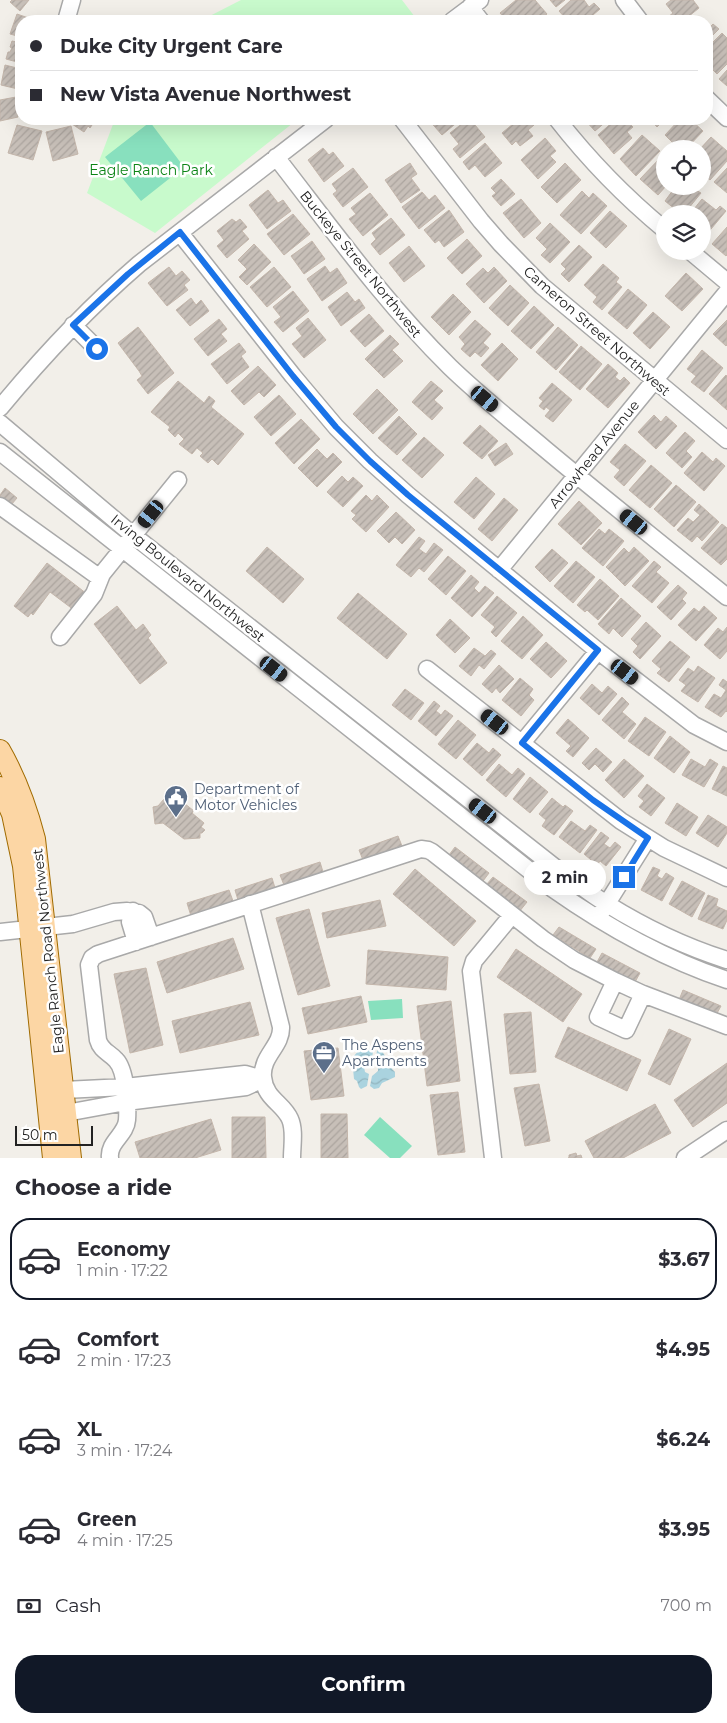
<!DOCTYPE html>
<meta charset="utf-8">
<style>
body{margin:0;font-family:Montserrat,sans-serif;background:#f2f2f3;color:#2b2b33;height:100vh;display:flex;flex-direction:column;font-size:19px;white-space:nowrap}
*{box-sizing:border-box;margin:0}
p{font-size:16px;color:#7c7c81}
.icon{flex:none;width:28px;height:28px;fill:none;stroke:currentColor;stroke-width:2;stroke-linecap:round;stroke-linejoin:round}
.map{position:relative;height:1158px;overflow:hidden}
.drawer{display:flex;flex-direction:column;background:#fff;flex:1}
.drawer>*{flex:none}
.hud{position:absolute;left:15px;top:15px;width:698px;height:110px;border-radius:20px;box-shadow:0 5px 20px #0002;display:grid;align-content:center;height:110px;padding:0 15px;background:#fff}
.buttons{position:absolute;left:656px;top:140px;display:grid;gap:10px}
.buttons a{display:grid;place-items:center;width:55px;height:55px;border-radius:50%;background:#fff;box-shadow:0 5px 20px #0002;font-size:25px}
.scale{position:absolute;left:15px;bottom:12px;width:78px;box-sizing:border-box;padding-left:5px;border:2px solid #222;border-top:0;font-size:14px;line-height:18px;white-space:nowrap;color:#222;-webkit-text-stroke:4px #fff;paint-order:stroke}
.end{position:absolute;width:22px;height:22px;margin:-11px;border:6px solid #1a73e8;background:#fff;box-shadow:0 0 0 2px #fff}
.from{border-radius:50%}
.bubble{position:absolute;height:35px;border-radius:18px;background:#fff;box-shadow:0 5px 20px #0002;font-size:16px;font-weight:700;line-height:35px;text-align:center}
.car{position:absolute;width:15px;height:30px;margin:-15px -8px;border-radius:6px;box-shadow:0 0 4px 1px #0007;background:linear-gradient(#222 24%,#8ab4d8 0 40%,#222 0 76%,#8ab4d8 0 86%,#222 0)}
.hud b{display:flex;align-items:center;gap:18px;height:48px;font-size:19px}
.hud b+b{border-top:1px solid #e1e1e2}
.hud i{width:12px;height:12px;background:#2b2b33}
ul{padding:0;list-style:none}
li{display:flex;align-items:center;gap:15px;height:82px;margin:0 10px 8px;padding:0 5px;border:2px solid transparent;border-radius:20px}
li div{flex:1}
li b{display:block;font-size:19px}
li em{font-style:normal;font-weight:700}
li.selected{border-color:#111827}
li>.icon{width:45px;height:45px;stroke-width:1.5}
h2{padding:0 15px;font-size:22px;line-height:60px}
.pay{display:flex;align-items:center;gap:12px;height:55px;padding:0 15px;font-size:19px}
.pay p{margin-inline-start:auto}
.primary-button{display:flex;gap:10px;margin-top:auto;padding:10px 15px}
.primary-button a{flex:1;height:58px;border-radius:20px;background:#111827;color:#fff;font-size:20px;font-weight:700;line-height:58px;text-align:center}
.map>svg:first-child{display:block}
</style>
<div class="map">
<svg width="727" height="1158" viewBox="0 0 727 1158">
<defs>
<pattern id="water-waves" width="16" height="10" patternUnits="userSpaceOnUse" patternTransform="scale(1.25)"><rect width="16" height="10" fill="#aad3df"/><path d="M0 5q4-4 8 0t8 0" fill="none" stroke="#92b5bf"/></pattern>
<pattern id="building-hatch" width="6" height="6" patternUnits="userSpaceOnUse" patternTransform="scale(1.25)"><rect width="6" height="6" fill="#c7bfb8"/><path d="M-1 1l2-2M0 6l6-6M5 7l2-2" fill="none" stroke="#aba49e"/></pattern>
</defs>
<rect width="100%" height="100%" fill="#f2efe9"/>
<!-- park -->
<path fill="#c8facc" d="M241,0H402L418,21H200Z
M115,119H298L155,233L87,193Z"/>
<!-- pitch -->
<path fill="#88e0be" d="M150,122L184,167L141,201L105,157Z
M402,999L403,1018L371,1020L368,1001Z
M380,1117L412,1146L400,1158H390L364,1135Z"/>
<!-- water -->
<path fill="url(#water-waves)" d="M362,1047H367L373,1051L372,1059L368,1061L364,1067L365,1072L369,1074L367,1086L361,1089L359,1087L357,1081L354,1079L352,1058Z
M379,1049L384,1054L387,1064L395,1072V1077L382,1083L379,1088L374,1089L370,1086L372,1076L378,1071V1066L375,1060L377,1051Z"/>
<!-- building -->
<path fill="url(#building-hatch)" stroke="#c4b6ab" d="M12,0H29L20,11L10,2Z
M516,0H535L547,14L538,21H507L500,13Z
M550,0H565L556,7Z
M571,0H584L589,7L594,3L600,9L586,21H568L559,11Z
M671,0H693L699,8L683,21H671L668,17L673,13L666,4Z
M17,14L37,21H21V37L10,34Z
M706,24L710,27L713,24L719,29L706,42Z
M722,33L727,38V64L717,74L706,63V49Z
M12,41L21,43V63L6,59L8,52H10L12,48L10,47Z
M5,65L21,69V82H20L18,89L1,85Z
M727,70V86L719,79Z
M16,97L18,117L0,121V100Z
M72,119H100L97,123L94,122L90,128L88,126L84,132L69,122Z
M428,119H459L460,120L442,135Z
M468,119H470L485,137L460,158L453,149L459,144L450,133Z
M499,119H510L504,124Z
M519,119H529L534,125L528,130L533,136L520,146L516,141L512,145L502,133Z
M584,119H609L595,131Z
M616,119H625L633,127L627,132L632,138L614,154L598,135Z
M650,119H665L657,127Z
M680,119H690L703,131L686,149H679L665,135Z
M17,125L42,131L33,160L8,153Z
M71,126L78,154L53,161L46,132Z
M642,135L660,151L636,176L620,159Z
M711,137L727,151V161L710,180L702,173V149H700Z
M545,138L556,151L550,156L556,162L538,179L521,160Z
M485,143L502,163L485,177L475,165L469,170L463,162Z
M323,148L329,155L333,152L344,166L324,182L308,160Z
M663,155L665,157L666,186L658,195L640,179Z
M410,163L417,174L411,178L420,190L401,203L385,180Z
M565,163L581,180L557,203L541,187Z
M353,168L368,187L343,207L333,194L337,191L332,184Z
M727,168V193L714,182Z
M501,179L515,194L501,206L492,196L496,193L491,188Z
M676,186H699L696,190L701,193L684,214H681L665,201Z
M268,190L278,203L283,200L291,211L267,229L249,205Z
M582,191L589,198L593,193L607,206L581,234L560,215Z
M422,192L429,200L435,195L445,208L419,229L402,207Z
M370,193L388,215L363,236L349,219L356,214L351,208Z
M521,199L541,223L524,238L503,213Z
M702,199L716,210L720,206L726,211L706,235L702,232V214H690Z
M449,210L464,232L444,247L439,240L435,243L424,230Z
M610,211L627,226L606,248L590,233Z
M293,214L310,234L284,255L267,234Z
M391,218L405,235L380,255L371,244L376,239L372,233Z
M232,219L236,222L240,219L247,227L242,231L249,239L227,258L217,246L224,240L217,231Z
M550,223L570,242L550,263L541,255L547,249L536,238Z
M727,227V255L726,256L712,244Z
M467,239L482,256L462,274L447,258Z
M312,241L325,259L304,274L291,256Z
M254,244L271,262L247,285L239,277L247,269L238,260Z
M579,245L592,257L569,282L561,274L566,269L561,264Z
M409,246L425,266L404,282L389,263Z
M603,264L619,278L616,282L622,287L602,310L593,302L597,297L584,285Z
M325,266L330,273L337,268L347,283L322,301L307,279Z
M169,267L176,276L182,271L190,280L184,285L188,290L167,306L148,283Z
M274,267L291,287L267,307L250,287Z
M494,267L507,281L484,303L466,284L483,268L488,273Z
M686,273L703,289L682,311L665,296Z
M510,285L529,303L508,326L489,308Z
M628,289L647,305L627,329L608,313Z
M293,291L309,311L283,332L274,322L281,317L273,307Z
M347,292L355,302L359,299L365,308L341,326L328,307Z
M453,294L471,312L449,335L431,317Z
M191,298L196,305L201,300L209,311L190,326L176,310Z
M534,306L554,325L531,349L511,331Z
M653,312L670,327L650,349L633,333Z
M369,314L384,331L365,347L350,331Z
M308,318L326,340L304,358L292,344L302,336L296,328Z
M219,319L227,329L221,334L227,341L208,356L194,339Z
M475,320L491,334L483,343L489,348L481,357L475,352L470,357L461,349L465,344L459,337Z
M727,320V345L726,346L713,334Z
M138,327L174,373L148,394L137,380L142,376L139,371L118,343Z
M558,327L578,345L556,370L536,352Z
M390,335L399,344L392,350L403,361L384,378L365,359Z
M239,343L246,352L241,356L249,367L227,384L211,364Z
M502,343L518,359L498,381L481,365Z
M581,346L602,364L580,390L559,372Z
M702,350L723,368L704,392L691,382L696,376L687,369Z
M608,364L618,373L615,377L620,381L624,377L630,383L608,408L586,389Z
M258,366L276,385L264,397L259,392L244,405L231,391Z
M726,375L727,376V410L709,394Z
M178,381L204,403L209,396L215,401L211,407L244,434L218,465L212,459L208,463L200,456L203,453L197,448L192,454L179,444L184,439L178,433L175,437L168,430L170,427L151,412Z
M431,381L443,391L434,400L443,408L432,420L412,402Z
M552,383L572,400L553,422L545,416L550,410L546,407L544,410L539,406L543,401L539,398Z
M377,389L398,410L373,434L353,414Z
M279,395L296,414L271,436L254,417Z
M654,415L661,422L666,416L677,426L656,449L638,432Z
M399,416L417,434L397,455L378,438Z
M301,419L320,439L294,464L275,443Z
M480,425L498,441L482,459L463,443Z
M685,432L695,441L686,451L692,457L682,468L666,453Z
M424,437L444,455L422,478L402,460Z
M506,443L513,454L495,466L488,455Z
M625,444L646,461L624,486L614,477L620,470L610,462Z
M317,449L327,459L333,453L342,462L317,487L298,468Z
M702,452L713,462L716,458L725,466L704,491L684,473Z
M651,465L672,483L650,508L629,490Z
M342,476L348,482L353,477L363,486L343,507L327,492Z
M476,477L495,494L474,519L454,502Z
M676,485L696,502L674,527L654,509Z
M5,488L17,498L0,518V495Z
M366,495L372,501L377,495L389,507L366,532L352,519L356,515L351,511Z
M504,498L518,510L492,541L478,529Z
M579,501L602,523L581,545L558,524Z
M699,504L719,522L702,541L697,536L692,542L677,530L688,518L693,522L700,515L694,510Z
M396,512L415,530L402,544L395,537L389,543L377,531Z
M722,524L727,528V559L721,565L701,548Z
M599,529L605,534L609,529L624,541L603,566L582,548Z
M419,537L425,541L419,549L426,554L434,543L443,550L424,572L419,568L411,577L396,565Z
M267,547L304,579L283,603L246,571Z
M634,547L649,561L625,586L606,567L624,548L629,553Z
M552,549L568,563L550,582L535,567Z
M448,556L466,571L446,595L428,579Z
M576,561L595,577L573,603L554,586Z
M654,561L661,567L656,572L669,583L652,603L632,586Z
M47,563L87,594L74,610L50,592L33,615L31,613L28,617L14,606Z
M471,575L479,582L474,588L479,593L485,586L494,593L472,617L451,598Z
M600,579L619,596L598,620L587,610L585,612L577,605Z
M678,585L687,593L682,599L686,603L671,620L657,607Z
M358,593L407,634L387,659L337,618Z
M497,596L517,613L496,637L491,632L495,627L481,615Z
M621,598L641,616L622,637L613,628L609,634L598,624Z
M117,606L136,630L143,624L151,635L148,638L167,663L140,684L94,624Z
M704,606L717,618L696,641L678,625L694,608L699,612Z
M523,616L543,635L522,659L501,641Z
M450,619L470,638L455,653L436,635Z
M646,622L661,636L640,659L633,652L638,646L631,639Z
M727,627V651L720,659L704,645L718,628L723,632Z
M670,641L690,657L669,682L657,673L661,669L652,661Z
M546,642L567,661L551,678L530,659Z
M474,648L485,656L491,650L496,654L484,669L479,665L471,676L459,666Z
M499,665L514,679L500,693L496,688L492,693L482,684Z
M698,666L715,678L698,702L681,691L686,685L679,680L688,668L694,672Z
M520,678L533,689L529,695L534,700L521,716L502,700Z
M723,679L727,682V712L726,711L721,717L705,707L714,694L721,698L726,690L719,685Z
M592,684L602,693L608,686L617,694L599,715L580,698Z
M405,689L424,703L411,720L392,705Z
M622,697L629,704L622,712L636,724L624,739L602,720Z
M434,701L440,706L436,711L441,715L445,710L453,716L436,736L418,721Z
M645,717L666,732L649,756L628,741Z
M568,719L589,738L573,757L566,751L571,746L556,733Z
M458,720L476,735L456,759L438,744Z
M670,736L690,752L674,773L654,758Z
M477,743L489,753L493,748L501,755L482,776L463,759Z
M596,748L612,762L603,772L595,764L589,770L582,763Z
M624,759L644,776L624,798L605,780Z
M691,759L705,767L710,759L718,764L704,787L682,775Z
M499,764L512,775L518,768L525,774L506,797L486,780Z
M723,766L727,768V796L712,789Z
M530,777L548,792L530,813L513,799Z
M647,784L665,798L651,816L639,807L644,801L638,796Z
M170,792L194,811L192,813L204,823L201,827L205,830L202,833H200V838L184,839L163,823L155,824L153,807L158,806Z
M552,798L563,807L565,805L573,811L554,835L542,826L546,820L539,814Z
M677,803L698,817L686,836L665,823Z
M708,815L727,827V833L718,847L696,833Z
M571,821L585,831L590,825L597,830L580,853L559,837Z
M601,832L609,838L604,844L610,848L615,842L621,847L606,866L600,861L597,865L584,854Z
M398,836L402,846L363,860L359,850Z
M455,847L489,873L483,881L449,855Z
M320,862L323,872L284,885L280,875Z
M653,867L660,870L657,876L662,879L666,873L674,878L662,901L641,890Z
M415,869L476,921L454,946L393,894Z
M493,877L527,902L519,912L486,885Z
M272,878L275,888L238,900L235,890Z
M682,881L705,893L692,917L669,904Z
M229,890L233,901L191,916L187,903Z
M708,895L718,899L716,906L727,911V920L723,929L698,919Z
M380,900L386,926L327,938L322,913Z
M309,909L330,986L298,995L276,918Z
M559,927L596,949L590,958L553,935Z
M233,938L244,969L167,993L157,962Z
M516,949L582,994L563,1022L497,977Z
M368,950L448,957L446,990L366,984Z
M602,953L640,973L635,982L597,962Z
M146,968L163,1045L130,1053L114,974Z
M683,990L721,1006L716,1015L679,1000Z
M361,996L367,1022L308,1034L302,1008Z
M451,1001L460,1081L427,1086L417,1006Z
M250,1002L259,1035L180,1053L172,1021Z
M531,1012L536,1072L510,1074L504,1014Z
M568,1027L641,1060L627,1091L555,1057Z
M669,1029L691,1039L670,1085L648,1074Z
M338,1048L344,1096L311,1100L304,1051Z
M727,1063V1103L693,1127L674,1100Z
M539,1084L550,1141L525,1146L514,1088Z
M458,1092L465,1152L438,1155L430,1095Z
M655,1104L671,1133L623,1158H594L585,1141Z
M321,1114H347L348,1158H321Z
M232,1117H265L266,1158H232Z
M211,1119L221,1150L195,1158H140L135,1142Z
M576,1153L577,1156L581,1155L582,1158H568H569V1155Z"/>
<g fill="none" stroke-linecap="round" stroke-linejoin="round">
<!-- minor casing -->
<g stroke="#a9a9a9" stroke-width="19">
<path id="minor" d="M624,0L640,21
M470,7L481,21
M66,21L72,0
M452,21L480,0
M706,98L727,118
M402,119L481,221L501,244L542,286L727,440
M557,119C589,160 625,197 665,230
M276,157C332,229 385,303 450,367C480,396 513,422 545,449C605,499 666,548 727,597
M180,233L293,376L336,427L370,461L408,495L598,651L694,725L727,742
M690,251L727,282
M73,325L97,349
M0,408C43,356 88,308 139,264L326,119
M0,423L134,536L566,876C580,885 593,896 607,904C644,927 686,947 727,960
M0,452L553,889C607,927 664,959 727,980
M0,506L100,578
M499,570L727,292
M60,637L94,594L102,574L178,480
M427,669L621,821L664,848L727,878
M522,743L598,651
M250,904L281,1027C282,1046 261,1056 263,1077C265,1099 283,1103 290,1119C295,1130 292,1146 292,1158
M133,911L130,922L136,942
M601,913L648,838
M0,932L73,924L114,912L127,911L139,913L144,917L151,937
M615,981L598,1017L626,1030L643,994
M245,1074L263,1079L246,1087L126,1102L66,1113L47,1099L54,1093L64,1090L125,1087Z
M110,1158C108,1142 126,1135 127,1120C128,1106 126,1070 116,1060C109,1052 101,1051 98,1040L89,965L92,958L98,954L421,849L428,850L432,852L543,939L574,960L615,981L643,994L727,1026
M493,1158L471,971L474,961L512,915
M685,1158L727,1130"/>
</g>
<!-- major casing -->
<g stroke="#a06b00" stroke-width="22">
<path id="major" d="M0,750C16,778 27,808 35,839L71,1158
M0,787L12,814L23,866L53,1158"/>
</g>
<!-- minor -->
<use href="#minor" stroke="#fff" stroke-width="16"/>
<!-- major -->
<use href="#major" stroke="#fcd6a4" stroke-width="20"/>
</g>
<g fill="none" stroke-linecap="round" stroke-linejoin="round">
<!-- route -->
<path stroke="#1a73e8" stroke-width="6" d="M97,349L73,325L128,274L180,232L293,376L336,427L370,461L408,495L598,650L522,743L593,800L648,838L624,877"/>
</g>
<!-- icons -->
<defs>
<g id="civic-pin" transform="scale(1.25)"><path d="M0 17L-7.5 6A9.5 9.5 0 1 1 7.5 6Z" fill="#5c6f8a" stroke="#fff"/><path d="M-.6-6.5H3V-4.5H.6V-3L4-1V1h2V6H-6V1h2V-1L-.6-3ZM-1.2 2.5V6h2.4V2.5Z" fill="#fff"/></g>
<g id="office-pin" transform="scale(1.25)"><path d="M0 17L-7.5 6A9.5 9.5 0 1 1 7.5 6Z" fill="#5c6f8a" stroke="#fff"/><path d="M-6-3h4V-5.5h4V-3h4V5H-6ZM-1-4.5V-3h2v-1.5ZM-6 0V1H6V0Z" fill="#fff"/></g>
</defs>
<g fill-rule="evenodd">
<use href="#civic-pin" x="176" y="797"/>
<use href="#office-pin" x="324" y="1053"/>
</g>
<g text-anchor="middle" stroke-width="5" stroke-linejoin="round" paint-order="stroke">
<!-- park labels -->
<g font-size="14" fill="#0c8416" stroke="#fff">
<text x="151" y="175">Eagle Ranch Park</text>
</g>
<!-- street labels -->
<g font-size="14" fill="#222" stroke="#fff">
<text transform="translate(361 264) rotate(51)" y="5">Buckeye Street Northwest</text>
<text transform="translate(597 331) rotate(41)" y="5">Cameron Street Northwest</text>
<text transform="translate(594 454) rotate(-51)" y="5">Arrowhead Avenue</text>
<text transform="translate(188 578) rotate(39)" y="5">Irving Boulevard Northwest</text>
<text transform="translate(48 951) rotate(-96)" y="5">Eagle Ranch Road Northwest</text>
</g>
<!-- service labels -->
<g font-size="14" fill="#4e5e75" stroke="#fff" text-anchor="start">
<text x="194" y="794">Department of<tspan x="194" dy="16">Motor Vehicles</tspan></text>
<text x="342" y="1050">The Aspens<tspan x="342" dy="16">Apartments</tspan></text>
</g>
</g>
</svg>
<div class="buttons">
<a><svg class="icon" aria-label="locate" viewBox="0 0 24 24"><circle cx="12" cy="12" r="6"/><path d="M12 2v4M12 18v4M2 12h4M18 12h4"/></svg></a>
<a><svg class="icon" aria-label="layers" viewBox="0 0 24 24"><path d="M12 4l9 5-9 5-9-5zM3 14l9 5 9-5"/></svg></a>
</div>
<div class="scale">50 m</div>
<i class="end from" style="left:97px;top:349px"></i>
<i class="end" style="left:624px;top:877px"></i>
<div class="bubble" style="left:524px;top:860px;width:82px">2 min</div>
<i class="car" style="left:485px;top:399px;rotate:130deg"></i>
<i class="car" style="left:151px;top:514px;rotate:219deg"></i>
<i class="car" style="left:634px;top:522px;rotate:309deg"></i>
<i class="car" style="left:274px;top:669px;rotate:128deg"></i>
<i class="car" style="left:625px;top:672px;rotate:128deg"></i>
<i class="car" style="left:495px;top:722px;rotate:308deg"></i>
<i class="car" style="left:483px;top:811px;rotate:308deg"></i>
<div class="hud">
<b><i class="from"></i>Duke City Urgent Care</b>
<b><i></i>New Vista Avenue Northwest</b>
</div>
</div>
<section class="drawer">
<h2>Choose a ride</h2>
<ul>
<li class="selected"><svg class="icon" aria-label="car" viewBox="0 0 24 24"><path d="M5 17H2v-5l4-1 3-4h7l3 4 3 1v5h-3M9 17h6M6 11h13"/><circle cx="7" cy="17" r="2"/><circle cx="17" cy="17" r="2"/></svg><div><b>Economy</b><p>1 min · 17:22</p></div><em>$3.67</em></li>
<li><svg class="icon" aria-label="car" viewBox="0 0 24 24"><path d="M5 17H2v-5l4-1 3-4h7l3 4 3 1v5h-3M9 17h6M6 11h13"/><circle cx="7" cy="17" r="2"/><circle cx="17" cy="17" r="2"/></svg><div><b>Comfort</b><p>2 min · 17:23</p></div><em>$4.95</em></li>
<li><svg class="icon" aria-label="car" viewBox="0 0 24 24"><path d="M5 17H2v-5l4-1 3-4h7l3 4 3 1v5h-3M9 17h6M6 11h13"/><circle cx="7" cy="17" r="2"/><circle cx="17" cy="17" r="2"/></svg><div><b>XL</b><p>3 min · 17:24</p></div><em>$6.24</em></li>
<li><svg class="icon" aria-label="car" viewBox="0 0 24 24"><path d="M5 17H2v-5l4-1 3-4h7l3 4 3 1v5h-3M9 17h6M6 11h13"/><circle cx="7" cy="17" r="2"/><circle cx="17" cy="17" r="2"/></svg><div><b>Green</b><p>4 min · 17:25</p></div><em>$3.95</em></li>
</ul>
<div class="pay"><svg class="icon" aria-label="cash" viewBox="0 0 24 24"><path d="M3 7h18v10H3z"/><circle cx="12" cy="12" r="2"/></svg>Cash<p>700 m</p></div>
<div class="primary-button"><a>Confirm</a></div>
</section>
